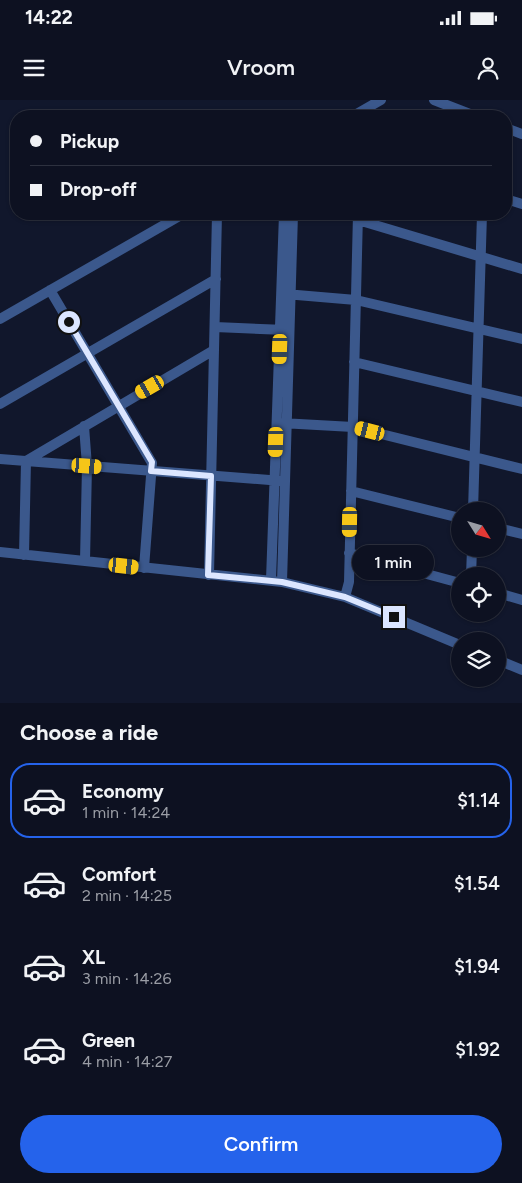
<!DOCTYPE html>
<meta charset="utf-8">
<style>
body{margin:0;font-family:Figtree,sans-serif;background:#1b1f2e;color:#f1f3f6;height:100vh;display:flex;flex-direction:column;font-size:19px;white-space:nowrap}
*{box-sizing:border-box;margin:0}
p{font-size:16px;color:#9a9da5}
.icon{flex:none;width:28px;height:28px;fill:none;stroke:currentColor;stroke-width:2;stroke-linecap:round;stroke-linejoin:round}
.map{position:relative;height:603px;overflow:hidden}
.details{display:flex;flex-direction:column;background:#0d1121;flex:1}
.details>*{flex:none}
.guide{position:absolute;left:10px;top:10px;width:502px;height:110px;border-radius:20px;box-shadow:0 1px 4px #0004,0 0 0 1px #2d313f;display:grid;align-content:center;height:110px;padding:0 20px;background:#0d1121}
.needle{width:32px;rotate:127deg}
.fabs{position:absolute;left:451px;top:402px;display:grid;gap:10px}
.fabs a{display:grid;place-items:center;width:55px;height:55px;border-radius:50%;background:#0d1121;box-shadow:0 1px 4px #0004,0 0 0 1px #2d313f;font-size:25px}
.end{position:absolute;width:22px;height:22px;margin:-11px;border:6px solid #dce6ff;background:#111;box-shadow:0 0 0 2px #111}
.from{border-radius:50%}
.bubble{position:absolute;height:35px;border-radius:18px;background:#0d1121;box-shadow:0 1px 4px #0004,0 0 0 1px #2d313f;font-size:16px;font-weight:600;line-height:35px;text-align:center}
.car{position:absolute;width:15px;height:30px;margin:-15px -8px;border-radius:6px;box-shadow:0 0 4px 1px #0007;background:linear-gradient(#f5c518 24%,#345 0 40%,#f5c518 0 76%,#345 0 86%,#f5c518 0)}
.guide b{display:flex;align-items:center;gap:18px;height:48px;font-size:19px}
.guide b+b{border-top:1px solid #2d313f}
.guide i{width:12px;height:12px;background:#f1f3f6}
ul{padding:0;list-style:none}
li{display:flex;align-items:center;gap:15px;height:75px;margin:0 10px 8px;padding:0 10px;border:2px solid transparent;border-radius:20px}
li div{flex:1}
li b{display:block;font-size:19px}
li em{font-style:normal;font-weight:600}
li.selected{border-color:#2563eb}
li>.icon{width:45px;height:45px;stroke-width:1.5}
h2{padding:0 20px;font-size:22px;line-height:60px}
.action{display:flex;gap:10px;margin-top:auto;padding:10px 20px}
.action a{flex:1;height:58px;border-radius:30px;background:#2563eb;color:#fff;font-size:20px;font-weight:600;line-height:58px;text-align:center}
.status{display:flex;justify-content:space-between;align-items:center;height:35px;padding:0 25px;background:#0d1121;direction:ltr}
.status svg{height:14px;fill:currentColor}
header{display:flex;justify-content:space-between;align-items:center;height:65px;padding:0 20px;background:#0d1121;font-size:22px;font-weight:600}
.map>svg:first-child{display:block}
</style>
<div class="status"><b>14:22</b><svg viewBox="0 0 49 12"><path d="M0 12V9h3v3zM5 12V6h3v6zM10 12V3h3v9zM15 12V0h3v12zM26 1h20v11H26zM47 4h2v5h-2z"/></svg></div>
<header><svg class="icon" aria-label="menu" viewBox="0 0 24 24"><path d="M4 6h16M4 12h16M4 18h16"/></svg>Vroom<svg class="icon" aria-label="person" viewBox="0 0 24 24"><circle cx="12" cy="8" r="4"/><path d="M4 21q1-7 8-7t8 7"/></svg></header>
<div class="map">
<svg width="522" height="603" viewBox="0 0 522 603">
<rect width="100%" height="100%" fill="#11172c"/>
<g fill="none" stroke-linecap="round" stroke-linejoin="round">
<!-- minor -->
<path stroke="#3b588c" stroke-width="10" d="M353,16L381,0
M506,99L522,104
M358,120L522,169
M50,190L152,363L144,468
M285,194L356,200L522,239
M0,219L183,114
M215,227L286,230
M354,262L522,302
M0,304L216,179
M281,323L353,327L522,369
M84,326L87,366L85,461
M0,359L282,381
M351,391L460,418
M473,411L482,114
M498,428L522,434
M0,452L282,482L345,497L460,545
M349,453L460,483
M24,455L26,361L214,250
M209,475L217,114
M471,476L472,449
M271,480L284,114
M282,482L293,114
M498,493L522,500
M345,497L349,482L358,114
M498,560L522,570"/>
<!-- tertiary -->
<path stroke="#3b588c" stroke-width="10" d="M434,0L475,16
M506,28L522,34"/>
</g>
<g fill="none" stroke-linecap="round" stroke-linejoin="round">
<!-- route -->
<path stroke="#dce6ff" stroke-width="6" d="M69,222L152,362L151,371L211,376L208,475L282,482L345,497L394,517"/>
</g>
</svg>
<div class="fabs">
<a><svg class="needle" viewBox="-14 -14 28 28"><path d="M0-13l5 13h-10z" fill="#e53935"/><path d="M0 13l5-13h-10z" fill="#9a9da5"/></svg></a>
<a><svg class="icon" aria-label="locate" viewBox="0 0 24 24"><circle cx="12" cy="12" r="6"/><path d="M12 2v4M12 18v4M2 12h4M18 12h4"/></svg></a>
<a><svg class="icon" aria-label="layers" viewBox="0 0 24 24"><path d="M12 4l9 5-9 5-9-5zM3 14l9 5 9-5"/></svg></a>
</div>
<i class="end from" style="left:69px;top:222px"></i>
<i class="end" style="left:394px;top:517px"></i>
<div class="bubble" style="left:352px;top:445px;width:82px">1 min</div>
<i class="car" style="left:280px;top:249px;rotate:182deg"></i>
<i class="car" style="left:150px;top:287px;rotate:240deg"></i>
<i class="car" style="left:370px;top:331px;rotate:284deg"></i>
<i class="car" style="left:276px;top:342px;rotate:182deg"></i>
<i class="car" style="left:87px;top:366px;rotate:94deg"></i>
<i class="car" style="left:350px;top:422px;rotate:181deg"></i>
<i class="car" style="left:124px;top:466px;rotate:96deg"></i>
<div class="guide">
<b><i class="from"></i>Pickup</b>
<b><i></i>Drop-off</b>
</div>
</div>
<section class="details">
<h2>Choose a ride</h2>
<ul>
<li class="selected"><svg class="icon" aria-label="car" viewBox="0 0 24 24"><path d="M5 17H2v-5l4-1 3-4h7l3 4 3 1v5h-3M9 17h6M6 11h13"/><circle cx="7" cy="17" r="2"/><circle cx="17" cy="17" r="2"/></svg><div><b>Economy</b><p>1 min · 14:24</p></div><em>$1.14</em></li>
<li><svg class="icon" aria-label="car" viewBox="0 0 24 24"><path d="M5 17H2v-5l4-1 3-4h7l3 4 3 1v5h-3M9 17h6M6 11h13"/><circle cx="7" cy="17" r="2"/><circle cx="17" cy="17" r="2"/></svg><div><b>Comfort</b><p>2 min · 14:25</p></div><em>$1.54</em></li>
<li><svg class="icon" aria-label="car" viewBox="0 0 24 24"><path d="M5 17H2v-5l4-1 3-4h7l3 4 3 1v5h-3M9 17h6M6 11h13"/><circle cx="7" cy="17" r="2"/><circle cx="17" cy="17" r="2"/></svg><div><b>XL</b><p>3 min · 14:26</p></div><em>$1.94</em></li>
<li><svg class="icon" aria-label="car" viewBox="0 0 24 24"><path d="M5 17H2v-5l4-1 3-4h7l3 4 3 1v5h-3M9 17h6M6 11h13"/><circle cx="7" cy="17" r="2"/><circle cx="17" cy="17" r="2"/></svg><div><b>Green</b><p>4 min · 14:27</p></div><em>$1.92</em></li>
</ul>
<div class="action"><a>Confirm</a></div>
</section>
